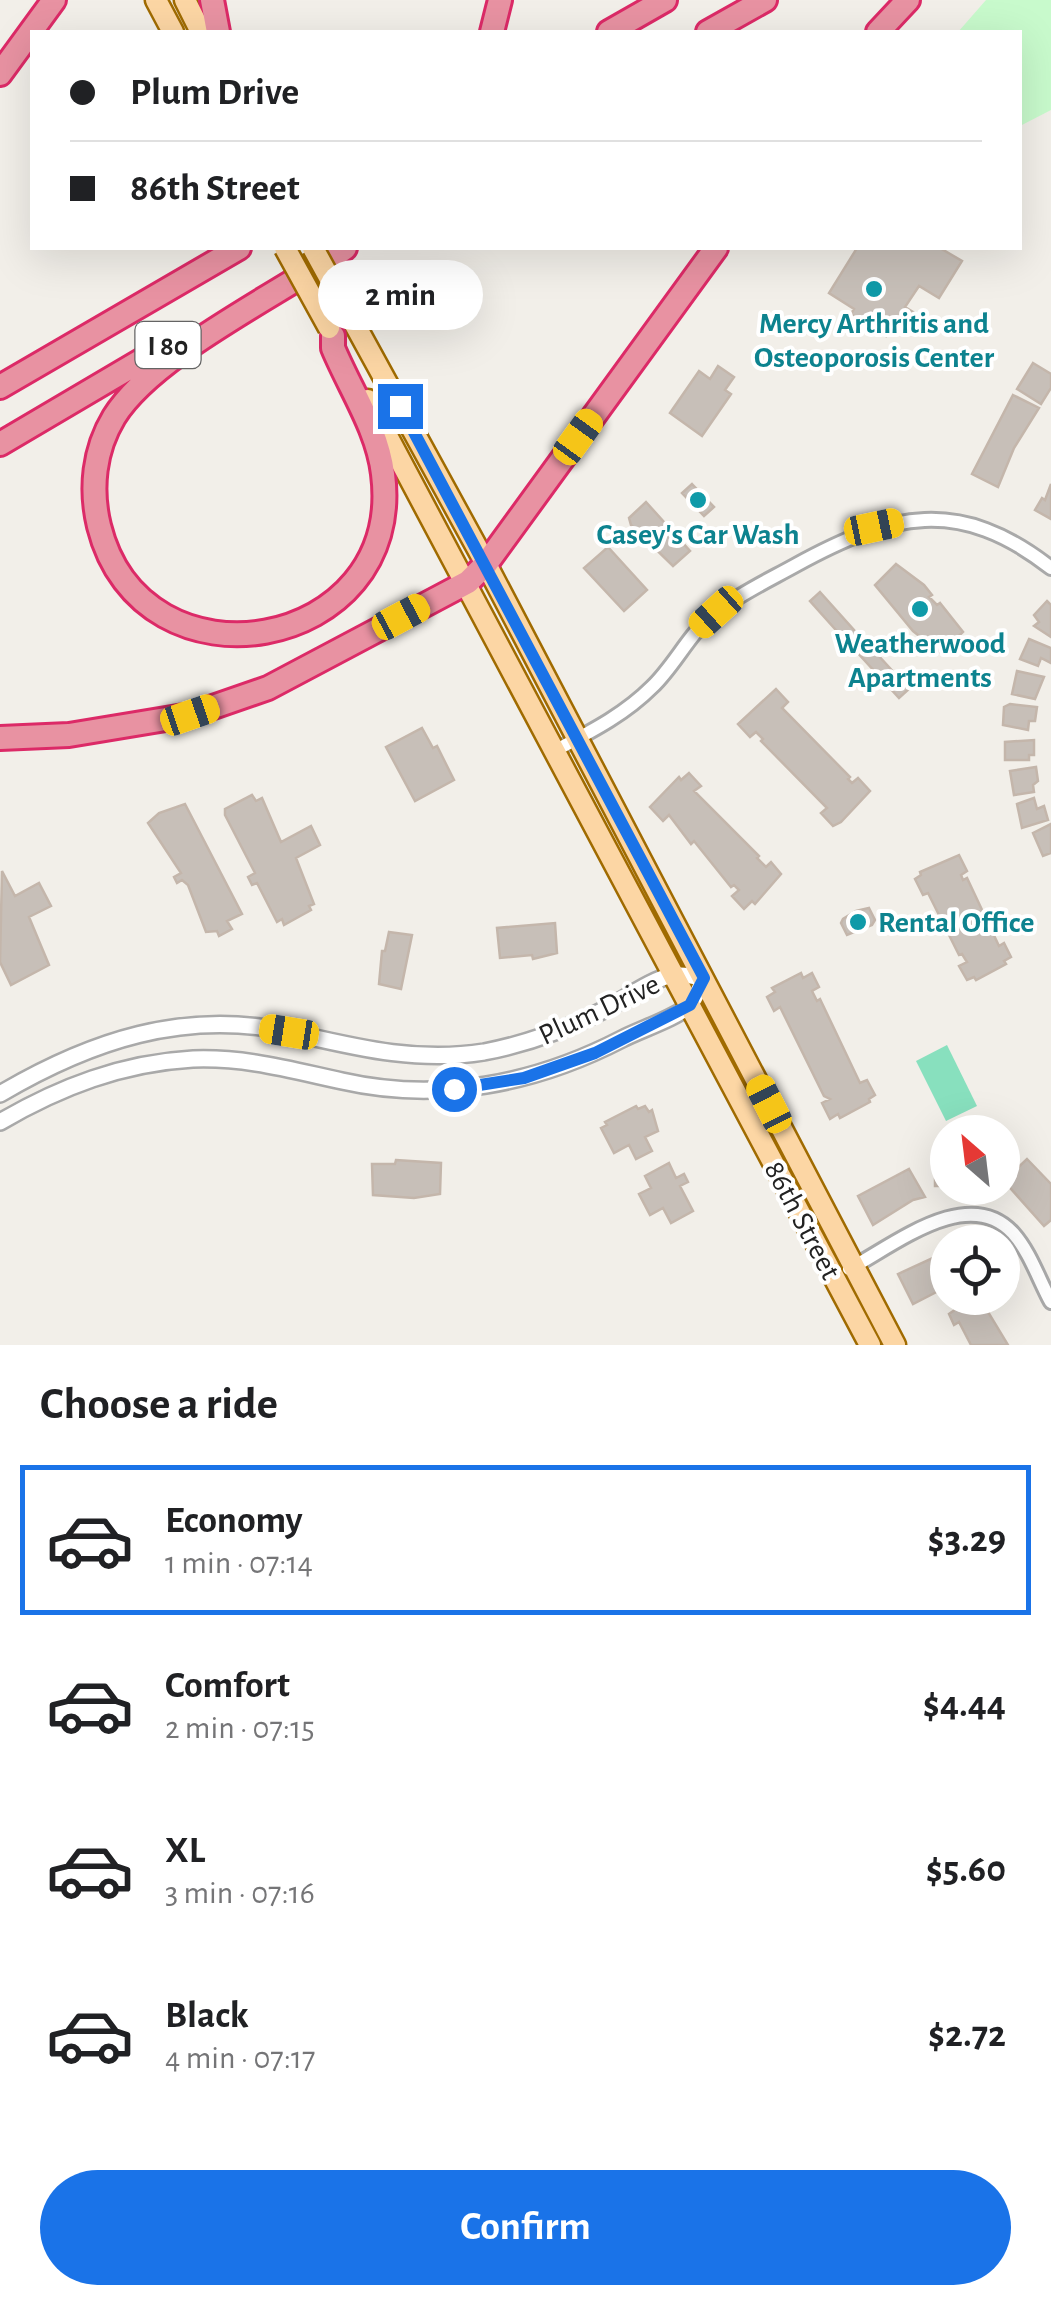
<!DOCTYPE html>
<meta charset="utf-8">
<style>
body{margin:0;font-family:"Alegreya Sans",sans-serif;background:#f6f6f6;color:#202124;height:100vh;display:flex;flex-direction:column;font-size:38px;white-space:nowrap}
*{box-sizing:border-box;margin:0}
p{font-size:32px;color:#757577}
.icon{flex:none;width:55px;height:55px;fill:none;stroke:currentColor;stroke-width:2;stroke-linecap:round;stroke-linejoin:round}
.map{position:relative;height:1345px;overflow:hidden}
.sheet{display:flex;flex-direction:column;background:#fff;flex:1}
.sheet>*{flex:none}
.hud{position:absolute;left:30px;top:30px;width:992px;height:220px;border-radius:0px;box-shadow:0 10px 40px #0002;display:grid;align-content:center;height:220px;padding:0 40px;background:#fff}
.needle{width:65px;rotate:332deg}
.fabs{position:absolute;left:930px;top:1115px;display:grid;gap:20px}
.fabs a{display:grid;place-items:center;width:90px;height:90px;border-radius:50%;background:#fff;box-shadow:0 10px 40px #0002;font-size:50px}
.end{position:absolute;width:45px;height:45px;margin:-22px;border:12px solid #1a73e8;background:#fff;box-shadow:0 0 0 5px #fff}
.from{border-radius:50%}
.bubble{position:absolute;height:70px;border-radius:35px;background:#fff;box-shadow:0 10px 40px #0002;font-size:32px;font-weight:700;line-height:70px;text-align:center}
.car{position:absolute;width:30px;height:60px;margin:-30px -15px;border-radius:12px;box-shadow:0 0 8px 2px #0007;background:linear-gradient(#f5c518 24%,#345 0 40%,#f5c518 0 76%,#345 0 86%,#f5c518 0)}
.hud b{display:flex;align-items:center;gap:35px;height:95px;font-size:38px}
.hud b+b{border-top:2px solid #e0e0e0}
.hud i{width:25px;height:25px;background:#202124}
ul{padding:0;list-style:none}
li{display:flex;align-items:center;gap:30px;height:150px;margin:0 20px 15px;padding:0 20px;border:5px solid transparent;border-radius:0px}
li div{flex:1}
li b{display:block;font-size:38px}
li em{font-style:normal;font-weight:700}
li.current{border-color:#1a73e8}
li>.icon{width:90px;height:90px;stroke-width:1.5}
h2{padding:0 40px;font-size:45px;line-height:120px}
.primary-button{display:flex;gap:20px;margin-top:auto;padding:20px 40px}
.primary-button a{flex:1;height:115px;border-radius:60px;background:#1a73e8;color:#fff;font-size:40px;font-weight:700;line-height:115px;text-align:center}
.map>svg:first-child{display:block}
</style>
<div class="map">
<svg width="1051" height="1345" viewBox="0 0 1051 1345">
<rect width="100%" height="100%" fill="#f2efe9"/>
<!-- park -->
<path fill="#c8facc" d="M986,0H1051V110L1020,126V32H958Z"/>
<!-- pitch -->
<path fill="#88e0be" d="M947,1045L977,1106L946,1121L916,1061Z"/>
<!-- building -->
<path fill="#c7bfb8" stroke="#c4b6ab" stroke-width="2.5" d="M857,248H940L962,261L939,298L919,286L905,307L921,317L911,333L894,323L886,336L851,314L854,309L829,293Z
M1033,363L1051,374V388L1041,404L1017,389Z
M718,366L734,377L725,390L731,394L702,436L670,413L699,371L710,379Z
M1013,395L1039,408L1014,448L998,487L972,474Z
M692,484L714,507L704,516L682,493Z
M1051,484V519L1035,510L1042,498L1045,500Z
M646,502L690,551L673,566L631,525L629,518Z
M608,547L647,590L624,611L584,568Z
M896,564L924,585L932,595L929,597L937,605L940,603L963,632L941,653L913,631L875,585Z
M820,592L862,639L852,648L810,601Z
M1047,601L1051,605V637L1034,626L1039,622L1034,615Z
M1029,639L1051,648V663L1041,658L1038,666L1020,659Z
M866,642L909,689L899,698L856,651Z
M1017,671L1044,677L1035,699L1012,694Z
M776,689L788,702L782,708L850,777L848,779L852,783L858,778L870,791L841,822L833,826L821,813L827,808L761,741L763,739L756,732L750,737L738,724Z
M1010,704L1037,707L1035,721H1029L1028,730L1003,725L1004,707Z
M422,728L433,748L437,746L454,780L415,801L386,747Z
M1034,740V755H1029V760H1005V742Z
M1036,767L1038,781L1033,785L1034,792L1014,795L1010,771Z
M689,773L701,786L694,791L759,856L757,858L766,867L771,862L781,874L755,904L752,901L744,909L732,896L739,890L734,885L731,887L694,841L691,844L669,815L663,821L650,807L679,777L681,780Z
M252,795L256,801L262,798L281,842L311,826L320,845L296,858L314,904L309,906L311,910L284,925L282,919L277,922L257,883L252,885L248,877L255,873L225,815V809Z
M1034,798L1037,809L1044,806L1048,820L1022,828L1017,804Z
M185,804L242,914L227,921L232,929L219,936L217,931L206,932L188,885L182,880L177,883L174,877L181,873L148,823L159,813Z
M1051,824V853L1043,856L1033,833Z
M959,855L967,871L961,875L963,880L967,878L999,946L1004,943L1011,957L1004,961L1006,964L976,980L974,977L967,980L959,966L967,962L962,954L959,955L928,893L923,895L915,879L921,875L920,872Z
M2,871L15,896L39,883L51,906L29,917L49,965L11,985L0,962Z
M869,908L875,920L872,925L847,935L841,923L843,919L856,911Z
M555,923L557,953L533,959L532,955L500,958L497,928Z
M389,932L412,935L401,989L379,984L382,951H385Z
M801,973L803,978L812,973L819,987L812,991L817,1001L820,999L860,1083L867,1080L875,1095L869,1099L870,1102L840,1118L838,1114L830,1119L822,1103L830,1099L824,1096L780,1007L774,1011L767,997L775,992L772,988Z
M636,1106L638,1109L645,1106L649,1112L652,1110L658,1131L645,1137L652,1151L636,1159L629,1145L614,1153L601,1128L607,1125L605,1122Z
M935,1154H948L947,1186H935Z
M1027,1159L1051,1184V1220L1044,1226L1004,1181Z
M396,1160L441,1163L440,1194L414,1198L373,1195L372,1164H395Z
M669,1163L676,1178L684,1174L688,1182L680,1186L693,1211L671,1223L663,1208L650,1215L639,1194L651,1188L645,1176Z
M909,1169L925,1197L913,1200L873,1225L858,1196Z
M948,1251V1286L913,1304L898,1274Z
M972,1298H984L988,1306L985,1307L1008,1345H971L959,1322L954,1325L949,1314Z"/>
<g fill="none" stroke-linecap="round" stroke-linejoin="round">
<!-- minor casing -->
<g stroke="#a9a9a9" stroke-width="18">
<path id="minor" d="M556,750C590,732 624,715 652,687C676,664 689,633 716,612C741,593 769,580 796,565C891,513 959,496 1051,568
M849,1269C893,1246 968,1184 1013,1233C1030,1252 1039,1280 1051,1302"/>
</g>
<!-- tertiary casing -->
<g stroke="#a9a9a9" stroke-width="20">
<path id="tertiary" d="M0,1094C90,1041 184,1009 289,1032C355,1047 416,1063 484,1052C527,1044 567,1029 606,1009C625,999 652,979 673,975C682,974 695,977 704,978C700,986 696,999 690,1005C676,1018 639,1030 622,1039C535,1084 439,1103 342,1081C291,1070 246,1057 193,1059C122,1063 60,1087 0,1122"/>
</g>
<!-- primary casing -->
<g stroke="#a06b00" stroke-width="25">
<path id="primary" d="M156,0L173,32
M185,0L201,32
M348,312L486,564L895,1345
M368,400L870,1345"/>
</g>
<!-- motorway casing -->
<g stroke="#dc2a67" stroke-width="28">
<path id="motorway" d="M212,0L218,32
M492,32L500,0
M609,32L665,0
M708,32L765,0
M878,32L908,0
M0,74L54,0
M333,336V348C350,389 378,430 383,474C406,652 142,699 99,526C90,489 94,450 114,417C153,354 282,293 345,248
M0,387L239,248
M0,444L178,339
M0,738L69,735L190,715L268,688L468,582L486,564L716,248"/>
</g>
<!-- minor -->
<use href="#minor" stroke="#fff" stroke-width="12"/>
<!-- tertiary -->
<use href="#tertiary" stroke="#fff" stroke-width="15"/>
<!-- primary -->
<use href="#primary" stroke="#fcd6a4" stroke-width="20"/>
<!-- motorway -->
<use href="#motorway" stroke="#e892a2" stroke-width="22"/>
<!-- primary-bridge casing -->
<g stroke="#a06b00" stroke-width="25" stroke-linecap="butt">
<path id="primary-bridge" d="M285,248L329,328
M313,248L348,312"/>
</g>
<!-- primary-bridge -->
<use href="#primary-bridge" stroke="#fcd6a4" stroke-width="20"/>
</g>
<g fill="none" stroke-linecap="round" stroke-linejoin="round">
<!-- route -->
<path stroke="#1a73e8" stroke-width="12" d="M400,406L704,978L690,1005L595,1053L524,1078L454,1089"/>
</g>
<!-- markers -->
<g fill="#0f9aa8" stroke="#fff" stroke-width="4">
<circle cx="874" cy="289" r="10"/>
<circle cx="698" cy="500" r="10"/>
<circle cx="920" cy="609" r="10"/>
<circle cx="858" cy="922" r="10"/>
</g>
<g text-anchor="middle" stroke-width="8" stroke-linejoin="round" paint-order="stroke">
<!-- shield labels -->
<rect fill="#fff" stroke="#646464" stroke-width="2.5" x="135.5" y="322" width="65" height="46" rx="8"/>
<g font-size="28" font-weight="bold" fill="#222">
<text x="168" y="355">I 80</text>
</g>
<!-- culture labels -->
<g font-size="30" font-weight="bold" fill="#0d838f" stroke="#fff">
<text x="874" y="333">Mercy Arthritis and<tspan x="874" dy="34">Osteoporosis Center</tspan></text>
<text x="698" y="544">Casey's Car Wash</text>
<text x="920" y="653">Weatherwood<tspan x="920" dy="34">Apartments</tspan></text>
<text x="878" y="932" text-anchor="start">Rental Office</text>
</g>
<!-- street labels -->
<g font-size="30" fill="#222" stroke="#fff">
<text transform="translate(599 1009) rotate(-25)" y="10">Plum Drive</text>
<text transform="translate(803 1220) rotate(62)" y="10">86th Street</text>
</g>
</g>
</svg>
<div class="fabs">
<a><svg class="needle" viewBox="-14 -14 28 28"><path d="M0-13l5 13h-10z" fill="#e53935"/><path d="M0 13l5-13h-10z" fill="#757577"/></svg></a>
<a><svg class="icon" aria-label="locate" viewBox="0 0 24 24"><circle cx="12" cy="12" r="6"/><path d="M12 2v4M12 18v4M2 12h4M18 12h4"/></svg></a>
</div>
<i class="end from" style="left:454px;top:1089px"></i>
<i class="end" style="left:400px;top:406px"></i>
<div class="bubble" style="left:318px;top:260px;width:165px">2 min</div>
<i class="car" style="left:578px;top:437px;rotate:36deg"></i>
<i class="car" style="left:874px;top:527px;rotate:78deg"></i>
<i class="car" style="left:716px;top:612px;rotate:228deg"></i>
<i class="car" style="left:401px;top:617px;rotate:62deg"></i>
<i class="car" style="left:190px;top:715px;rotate:71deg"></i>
<i class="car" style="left:289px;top:1032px;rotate:279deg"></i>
<i class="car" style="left:769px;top:1104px;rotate:333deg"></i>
<div class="hud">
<b><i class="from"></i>Plum Drive</b>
<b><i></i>86th Street</b>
</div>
</div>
<section class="sheet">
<h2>Choose a ride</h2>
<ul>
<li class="current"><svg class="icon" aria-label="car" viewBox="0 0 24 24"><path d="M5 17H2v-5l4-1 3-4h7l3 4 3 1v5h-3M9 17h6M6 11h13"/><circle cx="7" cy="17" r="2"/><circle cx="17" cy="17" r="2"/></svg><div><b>Economy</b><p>1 min · 07:14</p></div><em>$3.29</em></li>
<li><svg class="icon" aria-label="car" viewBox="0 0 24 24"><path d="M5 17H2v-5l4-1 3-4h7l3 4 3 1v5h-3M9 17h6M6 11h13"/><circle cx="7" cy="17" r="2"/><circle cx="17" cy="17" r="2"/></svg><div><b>Comfort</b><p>2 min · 07:15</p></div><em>$4.44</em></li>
<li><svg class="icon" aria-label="car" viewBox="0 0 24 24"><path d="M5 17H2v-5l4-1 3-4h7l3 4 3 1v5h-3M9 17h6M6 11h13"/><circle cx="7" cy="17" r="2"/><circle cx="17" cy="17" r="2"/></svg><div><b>XL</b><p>3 min · 07:16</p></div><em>$5.60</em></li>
<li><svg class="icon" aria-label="car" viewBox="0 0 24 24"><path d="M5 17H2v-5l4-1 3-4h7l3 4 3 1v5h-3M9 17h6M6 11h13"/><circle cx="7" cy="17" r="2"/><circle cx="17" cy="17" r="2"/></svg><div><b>Black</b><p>4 min · 07:17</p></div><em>$2.72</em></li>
</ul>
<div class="primary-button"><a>Confirm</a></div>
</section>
